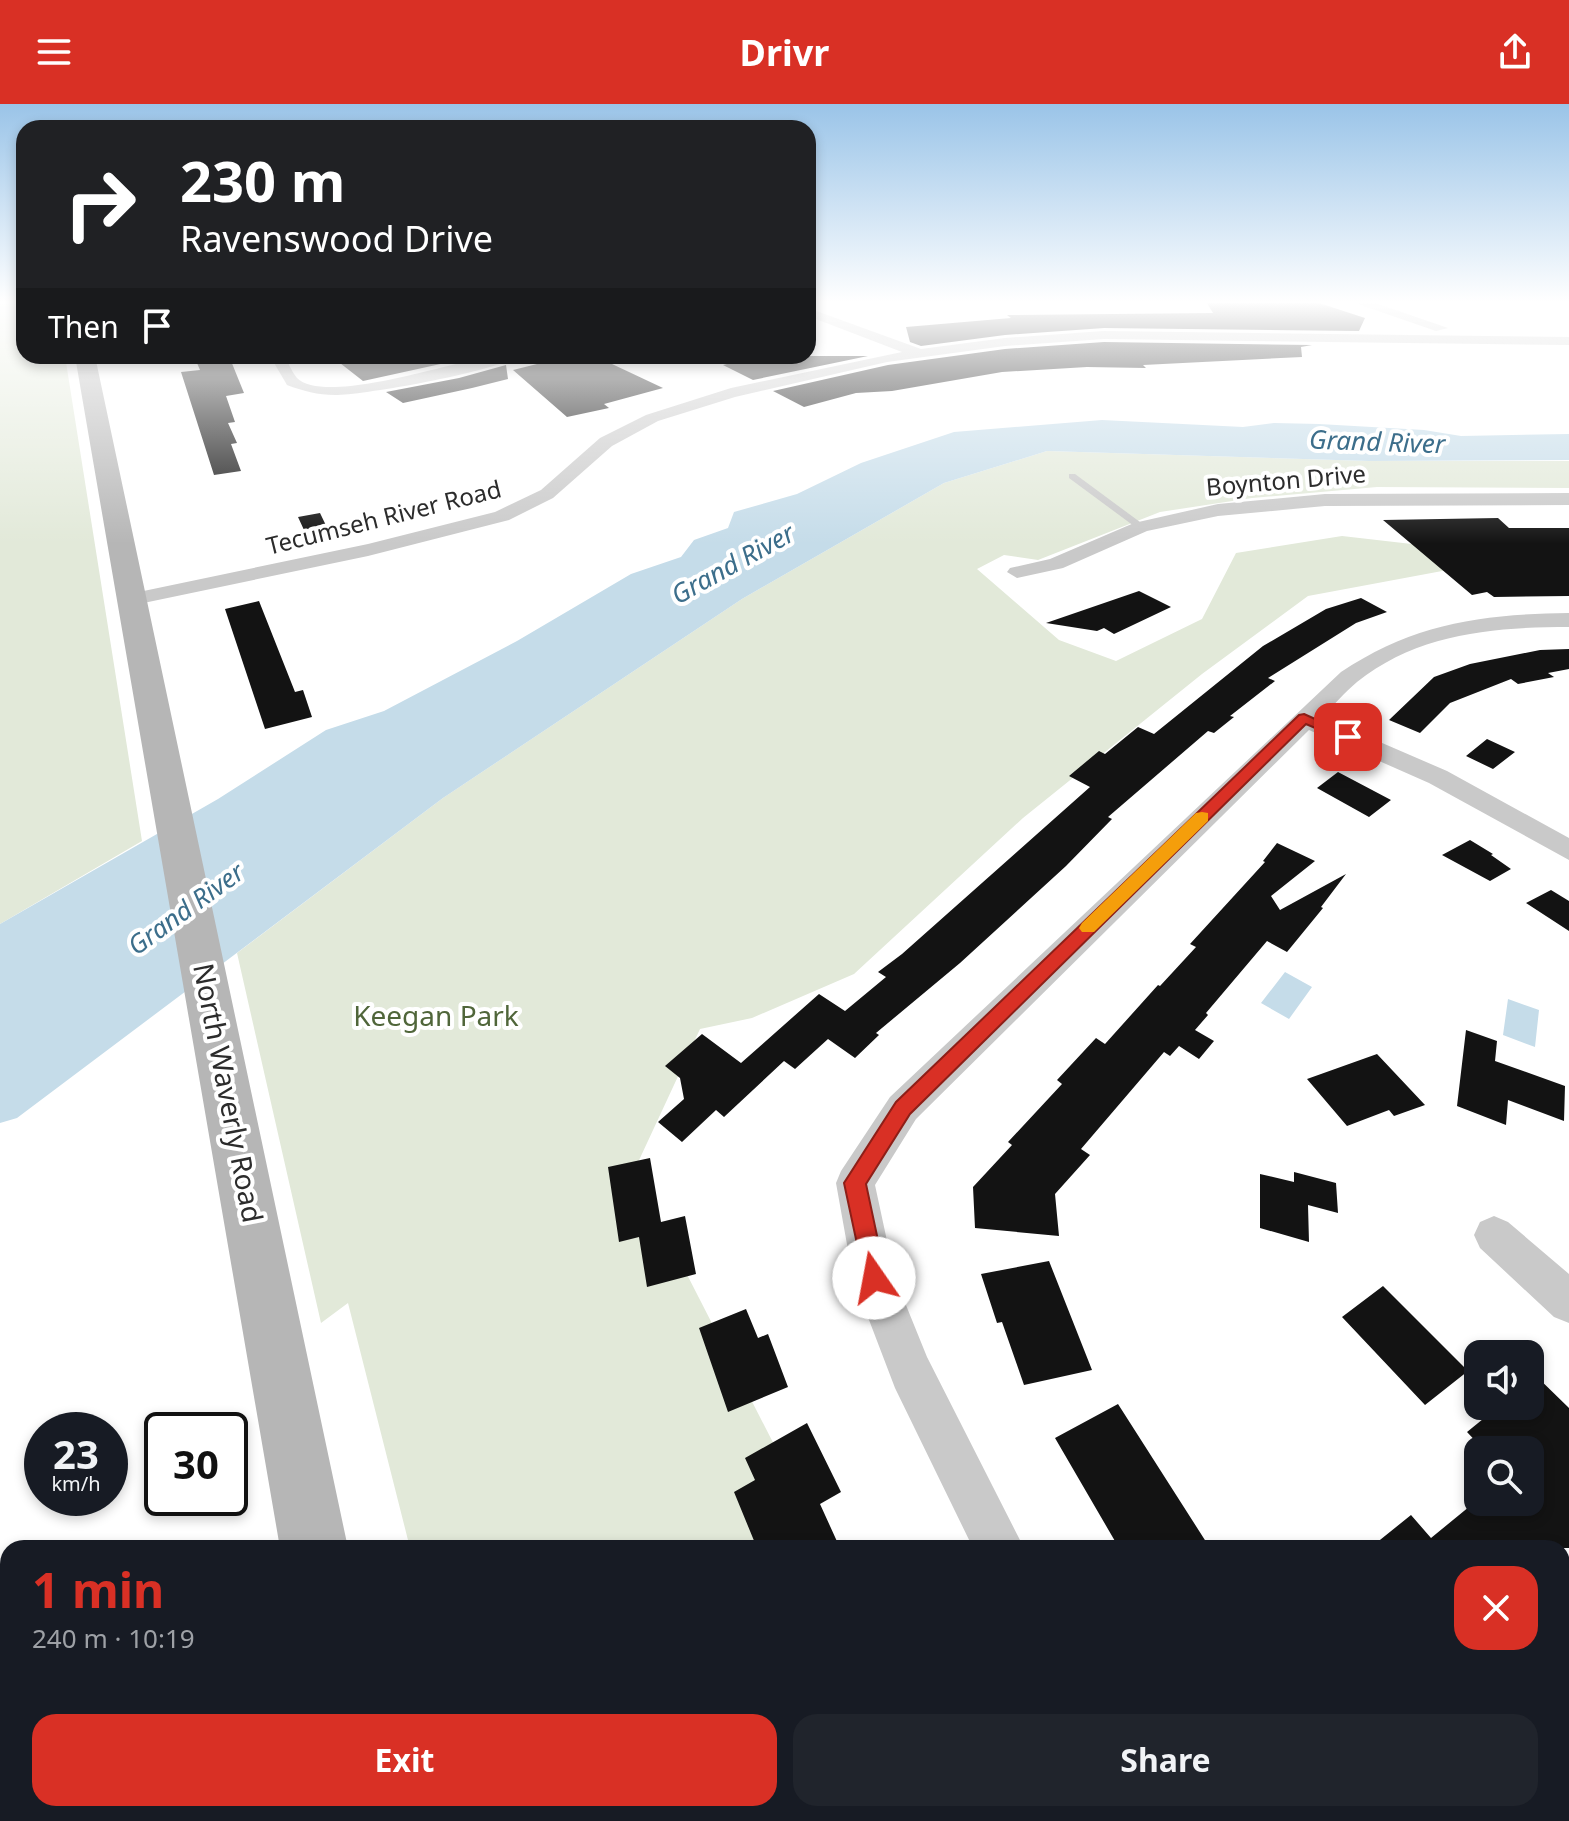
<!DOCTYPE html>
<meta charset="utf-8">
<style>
body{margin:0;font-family:"Noto Sans",sans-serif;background:#20242c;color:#f1f3f6;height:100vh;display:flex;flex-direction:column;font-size:30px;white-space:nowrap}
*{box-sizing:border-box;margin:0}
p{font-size:26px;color:#9ea1a6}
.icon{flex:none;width:44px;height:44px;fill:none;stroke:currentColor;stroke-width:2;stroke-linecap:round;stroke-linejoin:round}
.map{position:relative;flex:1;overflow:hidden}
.side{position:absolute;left:0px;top:1436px;width:1570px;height:282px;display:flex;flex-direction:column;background:#171b24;border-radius:24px 24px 0 0;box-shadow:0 4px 12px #0003}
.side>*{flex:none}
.banner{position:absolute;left:16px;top:16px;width:800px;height:244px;border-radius:24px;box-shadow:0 4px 12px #0003;background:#202124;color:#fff;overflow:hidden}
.tools{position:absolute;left:1464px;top:1236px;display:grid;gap:16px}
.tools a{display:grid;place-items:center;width:80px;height:80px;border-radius:16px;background:#171b24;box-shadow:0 4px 12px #0003;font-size:40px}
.speed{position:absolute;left:24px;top:1308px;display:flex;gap:16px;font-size:40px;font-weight:700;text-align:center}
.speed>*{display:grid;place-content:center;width:104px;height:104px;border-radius:50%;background:#171b24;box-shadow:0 4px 12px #0003;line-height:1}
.speed small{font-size:20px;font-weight:400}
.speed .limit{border:4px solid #111;border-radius:12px;background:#fff;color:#111}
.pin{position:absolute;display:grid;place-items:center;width:68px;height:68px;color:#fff;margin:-34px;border-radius:16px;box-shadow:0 4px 12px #0006}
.me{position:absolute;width:88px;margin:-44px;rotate:348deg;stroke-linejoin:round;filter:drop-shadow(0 0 6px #0008)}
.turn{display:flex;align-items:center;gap:28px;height:168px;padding:0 32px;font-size:36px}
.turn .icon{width:104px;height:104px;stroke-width:2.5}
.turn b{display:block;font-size:56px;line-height:68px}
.then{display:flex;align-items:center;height:76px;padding:0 32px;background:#0003;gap:16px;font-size:30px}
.round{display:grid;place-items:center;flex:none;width:84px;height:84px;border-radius:24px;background:#20242c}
.summary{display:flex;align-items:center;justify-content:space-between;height:136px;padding:0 32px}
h1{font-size:48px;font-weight:700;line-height:60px;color:#d93025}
.action{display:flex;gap:16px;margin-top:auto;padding:16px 32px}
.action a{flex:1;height:92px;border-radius:24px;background:#d93025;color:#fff;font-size:32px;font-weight:700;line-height:92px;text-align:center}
.action a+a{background:#20242c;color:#f1f3f6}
header{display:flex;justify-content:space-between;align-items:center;height:104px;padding:0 32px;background:#d93025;color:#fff;font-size:36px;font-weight:700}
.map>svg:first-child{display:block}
.green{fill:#e2e9d9}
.water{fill:#c5dce9}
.building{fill:#131313}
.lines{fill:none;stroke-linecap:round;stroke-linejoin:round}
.lane{fill:#c9c9c9;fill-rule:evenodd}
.street{fill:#c9c9c9;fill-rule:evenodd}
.secondary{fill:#b6b6b6;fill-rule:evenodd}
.route{fill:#d93025;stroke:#8d1f18;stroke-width:2}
.slow{fill:#f59e0b}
.labels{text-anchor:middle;stroke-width:8;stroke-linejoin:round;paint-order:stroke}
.far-street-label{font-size:24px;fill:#2c2c2c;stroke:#fff}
.far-water-label{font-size:26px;font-style:italic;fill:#3c6e8b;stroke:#fff}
.park-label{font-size:28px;fill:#50663a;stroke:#fff}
.street-label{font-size:28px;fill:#2c2c2c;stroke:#fff}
</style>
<header><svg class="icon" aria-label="menu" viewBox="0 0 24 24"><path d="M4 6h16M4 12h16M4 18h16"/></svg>Drivr<svg class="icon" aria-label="share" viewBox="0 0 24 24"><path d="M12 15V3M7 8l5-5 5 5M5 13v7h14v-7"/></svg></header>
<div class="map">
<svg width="1569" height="1717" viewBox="0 0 1569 1717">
<rect width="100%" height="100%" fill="#fff"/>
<path class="green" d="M0,199H24V252H65L142,737L0,820Z
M1047,347L1369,357H1569V384L1377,383L1252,394L1160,408L1038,456L1004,451L977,465L1059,536L1116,557L1202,515L1236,449L1342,432L1464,446L1469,462L1308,492L1202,570L1023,714L854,870L752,914L700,925L634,1067L827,1444H410L348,1199L321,1219L237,849L443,694L742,495L944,379Z
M478,1710H957L961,1717H479Z"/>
<path class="water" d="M1102,316L1243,323L1274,319L1319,320L1424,326L1461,332L1569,330V356L1369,357L1047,347L944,379L742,495L443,694L17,1014L0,1019V820L218,695L326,626L384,607L517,537L631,470L681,453L694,436L728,424L734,408L797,390L861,359L954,328Z
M1285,868L1312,883L1289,915L1261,899Z
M1508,895L1539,906L1535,943L1503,931Z"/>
<path class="building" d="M1207,199H1319L1365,214L1359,227L1104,224L1005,231L921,242L910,238L906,223L1011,214L1007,211L1213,209Z
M1104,238L1312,241L1301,243L1302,253L1143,261L1146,264L1087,263L1002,268L892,287L856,289L804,303L773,287L888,261L1005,245Z
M194,252H229L244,289L226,292L235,318L228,319L237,339L231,340L241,367L214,371L181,268L200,266Z
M331,252H477L363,277Z
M569,252H595L663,284L604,300L609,304L567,313L513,266Z
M759,252H868L753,276L723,261Z
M506,261L508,275L472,284L403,299L386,288L459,274Z
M320,409L332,434L310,439L298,413Z
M1498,414L1509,424H1569V492L1494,493L1487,488L1472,491L1383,416Z
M1139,487L1171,503L1114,530L1104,524L1097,527L1046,519Z
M1361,494L1387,508L1356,519L1268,574L1275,577L1230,612L1234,613L1214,629L1208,627L1108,713L1112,715L1066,762L960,859L876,929L879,931L855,954L828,935L795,965L784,957L724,1013L716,1006L682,1038L658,1018L684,995L680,974L665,962L702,930L741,959L819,890L845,907L886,873L878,868L902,850L1090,683L1069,672L1099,647L1105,650L1138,623L1154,630L1263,542L1326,505Z
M259,497L295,588L303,586L312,613L265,625L225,505Z
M1569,545V565L1548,569L1554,573L1518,580L1511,575L1450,599L1420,629L1389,616L1434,573L1470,560L1540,546Z
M1487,635L1515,648L1493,665L1466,652Z
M1338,668L1391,696L1369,713L1317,684Z
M1470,736L1493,750L1491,751L1511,765L1490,777L1442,751Z
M1277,739L1315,757L1271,792L1280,806L1346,770L1321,803L1323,804L1287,848L1267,837L1206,909L1208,911L1195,926L1214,937L1199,955L1179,942L1170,952L1164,948L1081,1045L1090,1051L1055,1090L1059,1132L975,1124L973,1083L1012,1041L1008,1038L1062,980L1057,976L1096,934L1105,940L1158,881L1160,882L1196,843L1190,840L1265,758L1263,757Z
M1551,786L1569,797V827L1526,799Z
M1466,926L1497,937L1495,957L1565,982L1564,1017L1508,996L1506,1021L1457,1002Z
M1377,950L1425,1001L1394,1012L1389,1006L1347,1022L1307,975Z
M650,1054L661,1118L685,1112L696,1170L647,1183L639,1133L619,1138L608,1063Z
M1294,1068L1336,1079L1338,1109L1308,1101L1309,1138L1260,1124V1070L1294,1078Z
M1049,1157L1092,1266L1024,1281L1002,1218L997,1219L981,1170Z
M1383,1182L1468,1267L1425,1301L1342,1213Z
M746,1205L758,1234L768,1230L788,1283L728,1308L699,1224Z
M1530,1266L1569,1304V1444H1370L1411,1411L1431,1434L1475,1398H1530V1346H1484L1467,1328L1499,1302H1530Z
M1118,1300L1210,1444H1119L1055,1334Z
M807,1319L841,1388L820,1400L840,1444H757L734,1388L755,1376L745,1354Z"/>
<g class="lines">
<path class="lane" d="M1069,370H1075L1144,421V425H1138L1069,374Z"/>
<path class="street" d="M1355,199H1375L1448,224L1436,227Z
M808,204L921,245L1005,234L1104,227L1569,233V241L1104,235L1005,242L887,258L735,293L658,317L612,342L553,394L509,416L368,452L134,501L123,495L134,489L368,440L495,408L541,386L600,334L646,311L731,284L902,248L808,212Z
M270,252H284C288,258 292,268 297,274C325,302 455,257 492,252C500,251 509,252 517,252C498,267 364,291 335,291C318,291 303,287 287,281Z
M1569,389V401L1325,402L1218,412L1147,427L1063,464L1017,474L1007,468L1010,464L1050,455L1134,419L1218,400L1325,390Z
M1569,509V523C1495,523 1418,529 1357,578C1345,588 1334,601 1322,613L1447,667L1569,734V756L1429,679L1309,626L916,1015L875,1081L895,1174L927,1253L1024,1444H973L895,1284L853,1174L836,1079L841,1067L890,993L1341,568C1414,519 1483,510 1569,509Z
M1494,1112L1508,1118L1569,1170V1219L1554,1213L1480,1144L1474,1131L1480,1118Z
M1104,1710H1163L1166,1717H1106Z"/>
<path class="secondary" d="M75,252H95L348,1444H280Z
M324,1710H402L403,1717H325Z"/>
</g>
<linearGradient id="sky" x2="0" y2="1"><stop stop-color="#9ac4e8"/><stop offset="0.45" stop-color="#fff"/><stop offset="1" stop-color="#fff" stop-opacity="0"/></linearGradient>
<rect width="1569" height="440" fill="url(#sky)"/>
<path class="route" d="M1304,610L1355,633L1353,636H1343L1306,620L910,1010L866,1080L886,1174L883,1182L874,1186L866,1182L844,1079L896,998L1299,611Z"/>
<path class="slow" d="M1202,708L1208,709V717L1094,828H1082L1079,824L1082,819L1196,709Z"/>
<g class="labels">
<g class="far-street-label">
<text transform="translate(1286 377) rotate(-5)" y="8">Boynton Drive</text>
<text transform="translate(384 414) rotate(-14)" y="8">Tecumseh River Road</text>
</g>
<g class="far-water-label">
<text transform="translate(1377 338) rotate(2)" y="9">Grand River</text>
<text transform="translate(733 460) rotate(-29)" y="9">Grand River</text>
<text transform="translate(186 805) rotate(-36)" y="9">Grand River</text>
</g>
<g class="park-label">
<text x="436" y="922">Keegan Park</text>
</g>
<g class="street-label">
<text transform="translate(228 989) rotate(79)" y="10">North Waverly Road</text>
</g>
</g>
</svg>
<div class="tools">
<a><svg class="icon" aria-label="sound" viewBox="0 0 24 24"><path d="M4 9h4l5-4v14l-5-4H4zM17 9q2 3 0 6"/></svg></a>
<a><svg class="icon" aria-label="search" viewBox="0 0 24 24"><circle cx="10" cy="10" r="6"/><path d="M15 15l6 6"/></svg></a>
</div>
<div class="speed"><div>23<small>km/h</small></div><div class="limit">30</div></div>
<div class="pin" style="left:1348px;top:633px;background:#d93025"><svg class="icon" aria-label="arrive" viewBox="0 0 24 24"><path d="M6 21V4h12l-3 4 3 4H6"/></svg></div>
<svg class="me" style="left:874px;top:1174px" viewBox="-20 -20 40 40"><circle r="19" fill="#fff"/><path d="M0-13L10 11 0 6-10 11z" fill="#d93025"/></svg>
<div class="banner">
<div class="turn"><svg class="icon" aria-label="right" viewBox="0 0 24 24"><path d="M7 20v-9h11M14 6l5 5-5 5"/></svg><div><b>230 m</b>Ravenswood Drive</div></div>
<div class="then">Then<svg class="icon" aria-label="arrive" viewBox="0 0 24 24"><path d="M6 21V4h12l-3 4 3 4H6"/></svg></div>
</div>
<section class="side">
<div class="summary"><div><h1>1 min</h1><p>240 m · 10:19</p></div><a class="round" style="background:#d93025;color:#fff"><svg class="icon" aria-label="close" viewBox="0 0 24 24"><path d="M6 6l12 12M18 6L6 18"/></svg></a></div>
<div class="action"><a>Exit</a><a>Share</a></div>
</section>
</div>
